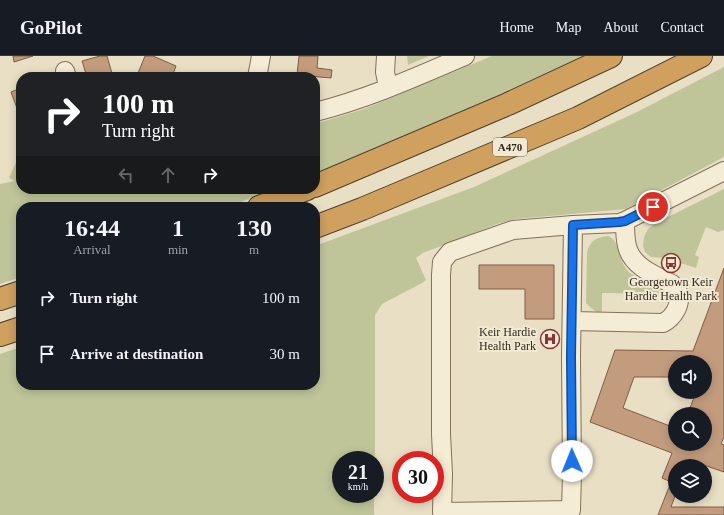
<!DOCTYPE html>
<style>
body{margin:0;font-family:Georgia,serif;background:#242831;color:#f1f3f6;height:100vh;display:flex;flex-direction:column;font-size:15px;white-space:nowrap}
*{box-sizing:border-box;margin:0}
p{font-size:13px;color:#9ea1a6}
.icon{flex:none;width:22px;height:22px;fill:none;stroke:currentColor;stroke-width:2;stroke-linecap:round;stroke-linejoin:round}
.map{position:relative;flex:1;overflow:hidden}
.sheet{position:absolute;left:16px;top:146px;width:304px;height:188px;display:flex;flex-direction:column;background:#171b24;border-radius:16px;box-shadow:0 2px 10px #0003}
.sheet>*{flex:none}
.hud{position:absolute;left:16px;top:16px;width:304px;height:122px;border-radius:16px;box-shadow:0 2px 10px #0003;background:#202124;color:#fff;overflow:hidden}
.fabs{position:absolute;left:668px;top:299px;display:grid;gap:8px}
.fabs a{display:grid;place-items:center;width:44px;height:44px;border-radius:50%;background:#171b24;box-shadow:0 2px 10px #0003;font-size:20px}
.speed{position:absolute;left:332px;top:395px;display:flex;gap:8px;font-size:20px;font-weight:700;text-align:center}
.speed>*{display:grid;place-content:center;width:52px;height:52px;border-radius:50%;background:#171b24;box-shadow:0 2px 10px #0003;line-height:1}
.speed small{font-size:10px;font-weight:400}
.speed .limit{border:6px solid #d22;background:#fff;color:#111}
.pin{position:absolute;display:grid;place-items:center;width:34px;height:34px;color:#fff;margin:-17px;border:2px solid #fff;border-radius:50%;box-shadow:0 1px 4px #0007}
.me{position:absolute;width:44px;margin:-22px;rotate:359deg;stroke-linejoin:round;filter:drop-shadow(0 0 3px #0008)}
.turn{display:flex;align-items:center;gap:14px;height:84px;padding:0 20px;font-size:18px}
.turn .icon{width:52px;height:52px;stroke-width:2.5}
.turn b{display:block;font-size:28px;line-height:34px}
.lanes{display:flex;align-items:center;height:38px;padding:0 20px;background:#0003;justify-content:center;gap:20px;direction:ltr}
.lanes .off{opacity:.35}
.eta{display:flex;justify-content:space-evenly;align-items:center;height:68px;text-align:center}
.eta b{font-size:24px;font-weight:800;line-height:28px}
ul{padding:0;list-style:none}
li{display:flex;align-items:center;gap:12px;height:56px;padding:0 20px}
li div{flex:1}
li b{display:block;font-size:15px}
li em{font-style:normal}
header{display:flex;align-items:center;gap:24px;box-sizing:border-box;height:56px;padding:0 20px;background:#171b24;border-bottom:1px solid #363941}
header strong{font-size:19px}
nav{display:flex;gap:22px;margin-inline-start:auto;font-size:14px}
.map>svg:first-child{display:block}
.green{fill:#bfc599}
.building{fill:#c39c7e;stroke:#7e5d45;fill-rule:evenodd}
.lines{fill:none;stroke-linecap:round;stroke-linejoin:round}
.minor-casing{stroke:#81715d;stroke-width:20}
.highway-casing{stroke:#504030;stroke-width:24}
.minor{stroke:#f5ecd6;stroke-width:18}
.highway{stroke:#cfa05e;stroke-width:22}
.route-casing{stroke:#114b97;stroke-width:10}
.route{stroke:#1a73e8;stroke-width:7}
.labels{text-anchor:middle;stroke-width:4;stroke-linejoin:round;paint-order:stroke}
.shield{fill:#f1e9d3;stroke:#6c6355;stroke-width:1}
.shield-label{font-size:11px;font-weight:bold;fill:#33291f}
.poi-label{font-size:12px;fill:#33291f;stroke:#f1e9d3}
</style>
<header>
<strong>GoPilot</strong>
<nav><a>Home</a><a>Map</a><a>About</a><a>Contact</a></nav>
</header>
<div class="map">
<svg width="724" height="459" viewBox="0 0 724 459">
<rect width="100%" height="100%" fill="#e9dfc4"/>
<path class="green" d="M407,0H429L408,9Z
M492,0H596L315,119V68L364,53Z
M724,11V101L626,153L516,163L497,168L423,197L416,202L426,224L422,227L382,248L375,259V404H341V438H374V458L375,459H0V298L21,291V329H315V190L474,131L635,57Z
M21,95V133H278L226,151H21V221L0,228V128L15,125L9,122Z
M724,133V174L718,176L706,171L695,199L699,201L696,212L665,202L651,201L645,196L643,190L644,181L648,173L656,167Z
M608,180C619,184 618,198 623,207C624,211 628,215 630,217C640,226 663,227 669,238L602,237V258C595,256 591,252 586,247L587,197C590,184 596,182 608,180Z"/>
<path class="building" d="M13,0H33L14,6Z
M100,0H107L113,21H87L82,5Z
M145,0H153L176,10L172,21H148L138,17Z
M299,0H318L317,12L332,14L331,22L297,19Z
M224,17V21H192V18Z
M297,19L315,20V24V21H297Z
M21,32V63L11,36Z
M479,209H554V263H525V233H479Z
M724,212V381L721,388L724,389V416L689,404L686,410H675V440L671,451H724V459H658L671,426L662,422L672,397L590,366L615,294L693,295ZM675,306H705V336H696L690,352L698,355L696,358H705V388H675V372L623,352L634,321H675Z"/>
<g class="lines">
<defs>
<path id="minor" d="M386,0L385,16L388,31
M65,15L67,21
M257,21L259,11L261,0
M315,56C367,43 416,21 465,0
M573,169L571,301L572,418L571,454L442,456L443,418L441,378V219L442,206L450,196L513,174L573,169L619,167L625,165L724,115
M572,265L663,267C673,262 682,249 678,236C677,233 675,231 672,228C655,219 632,211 627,190C625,182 625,173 625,165"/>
<path id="highway" d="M315,130L508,48L611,0
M259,151L307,133
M315,171L362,153L578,62L701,0
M0,243L21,236
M0,279L21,272"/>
</defs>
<use href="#minor" class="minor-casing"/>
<use href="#highway" class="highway-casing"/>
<use href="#minor" class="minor"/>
<use href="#highway" class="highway"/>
</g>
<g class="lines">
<defs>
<path id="route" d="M572,405L571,301L573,169L619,166L625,165L653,151"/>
</defs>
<use href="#route" class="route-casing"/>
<use href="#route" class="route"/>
</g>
<defs>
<symbol id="bus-ring" viewBox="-11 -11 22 22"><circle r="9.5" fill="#f1e9d3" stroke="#8a3533" stroke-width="1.5"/><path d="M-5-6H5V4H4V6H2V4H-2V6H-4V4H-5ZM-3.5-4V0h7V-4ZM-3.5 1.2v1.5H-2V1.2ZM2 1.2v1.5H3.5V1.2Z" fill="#8a3533"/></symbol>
<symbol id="hospital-ring" viewBox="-11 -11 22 22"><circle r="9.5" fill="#f1e9d3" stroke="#8a3533" stroke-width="1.5"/><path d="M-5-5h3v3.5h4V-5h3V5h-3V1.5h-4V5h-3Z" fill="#8a3533"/></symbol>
</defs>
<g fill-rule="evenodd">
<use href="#bus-ring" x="660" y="196" width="22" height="22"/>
<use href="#hospital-ring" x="539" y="272" width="22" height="22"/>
</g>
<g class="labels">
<rect class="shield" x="493" y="82" width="34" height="18" rx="3"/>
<g class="shield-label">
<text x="510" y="95">A470</text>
</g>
<g class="poi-label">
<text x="671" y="230">Georgetown Keir<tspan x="671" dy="14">Hardie Health Park</tspan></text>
<text x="536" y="280" text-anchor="end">Keir Hardie<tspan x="536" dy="14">Health Park</tspan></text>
</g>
</g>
</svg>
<div class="fabs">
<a><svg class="icon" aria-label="sound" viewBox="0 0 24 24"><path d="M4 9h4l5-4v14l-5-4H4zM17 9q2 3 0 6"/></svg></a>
<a><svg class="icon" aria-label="search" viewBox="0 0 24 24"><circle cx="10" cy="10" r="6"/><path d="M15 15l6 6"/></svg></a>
<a><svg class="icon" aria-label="layers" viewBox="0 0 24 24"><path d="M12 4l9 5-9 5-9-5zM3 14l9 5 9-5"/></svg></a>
</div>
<div class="speed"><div>21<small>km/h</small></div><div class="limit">30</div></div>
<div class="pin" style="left:653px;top:151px;background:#d93025"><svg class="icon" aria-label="arrive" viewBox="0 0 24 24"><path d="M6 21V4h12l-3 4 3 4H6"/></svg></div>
<svg class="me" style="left:572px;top:405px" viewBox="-20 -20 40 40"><circle r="19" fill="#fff"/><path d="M0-13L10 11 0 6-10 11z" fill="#1a73e8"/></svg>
<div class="hud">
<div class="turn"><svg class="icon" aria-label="right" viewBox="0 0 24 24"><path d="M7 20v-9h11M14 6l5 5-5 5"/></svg><div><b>100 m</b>Turn right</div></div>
<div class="lanes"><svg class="icon off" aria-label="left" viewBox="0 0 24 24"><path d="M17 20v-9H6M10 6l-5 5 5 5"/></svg><svg class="icon off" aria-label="ahead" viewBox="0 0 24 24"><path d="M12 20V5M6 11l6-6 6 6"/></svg><svg class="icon" aria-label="right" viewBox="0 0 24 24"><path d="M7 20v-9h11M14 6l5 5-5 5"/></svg></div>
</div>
<section class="sheet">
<div class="eta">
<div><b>16:44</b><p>Arrival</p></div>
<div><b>1</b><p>min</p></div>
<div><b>130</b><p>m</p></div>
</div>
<ul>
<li><svg class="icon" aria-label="right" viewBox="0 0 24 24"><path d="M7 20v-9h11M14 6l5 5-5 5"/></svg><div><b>Turn right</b></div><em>100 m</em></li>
<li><svg class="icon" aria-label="arrive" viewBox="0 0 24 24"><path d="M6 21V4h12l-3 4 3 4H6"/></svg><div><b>Arrive at destination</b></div><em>30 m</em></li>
</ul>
</section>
</div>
